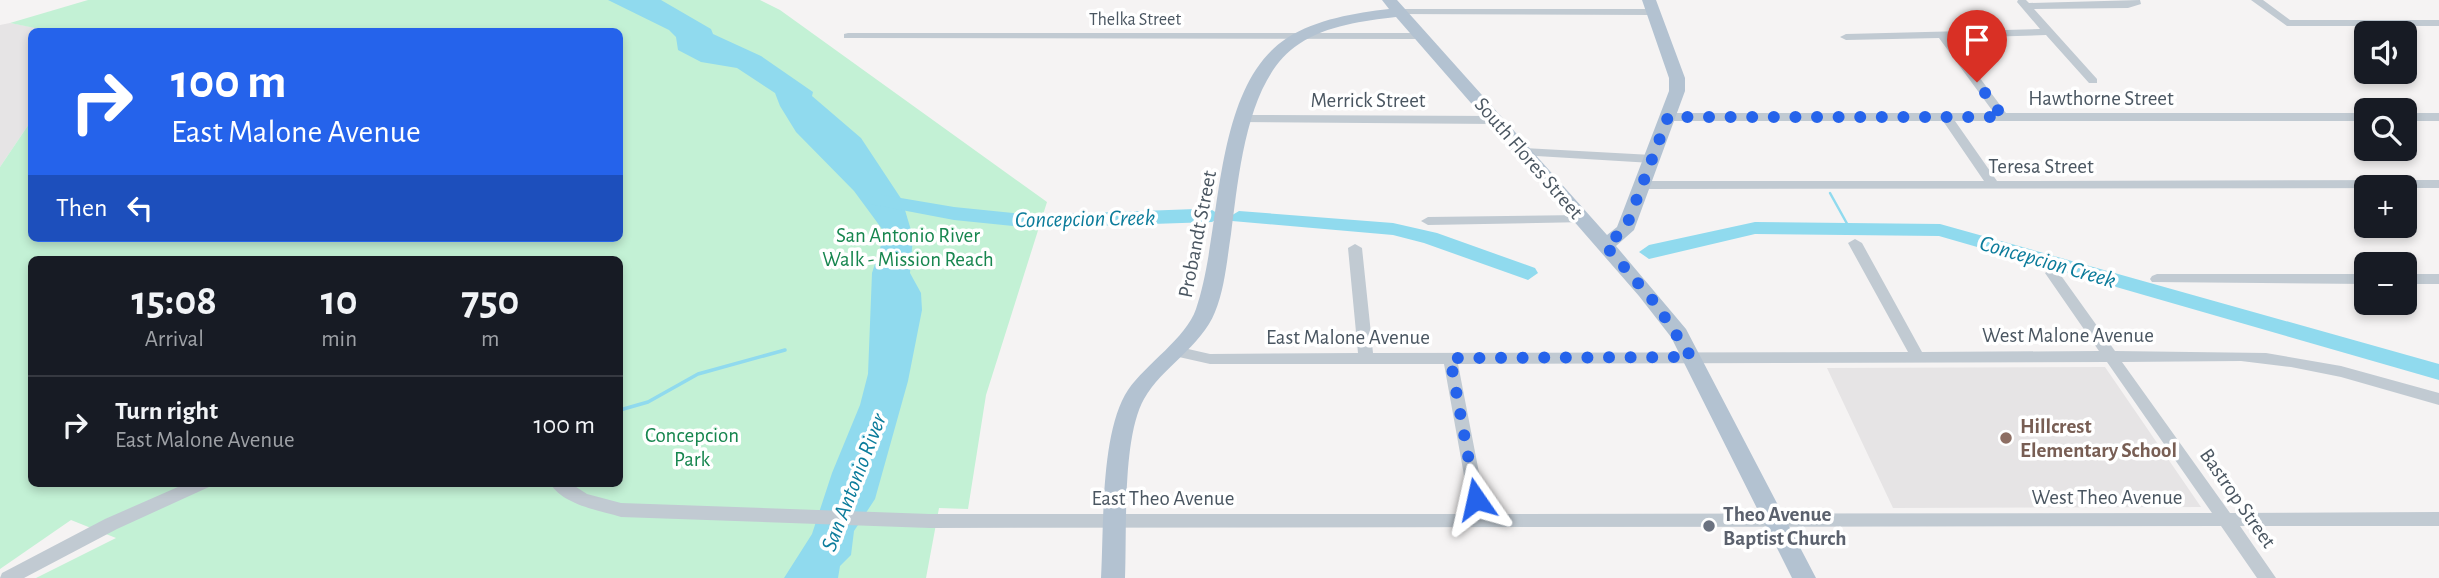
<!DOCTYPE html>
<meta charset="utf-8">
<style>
body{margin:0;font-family:"Alegreya Sans",sans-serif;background:#20242c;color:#f1f3f6;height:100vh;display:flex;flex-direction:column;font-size:26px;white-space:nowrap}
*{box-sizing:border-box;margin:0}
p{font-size:23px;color:#9ea1a6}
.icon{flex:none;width:38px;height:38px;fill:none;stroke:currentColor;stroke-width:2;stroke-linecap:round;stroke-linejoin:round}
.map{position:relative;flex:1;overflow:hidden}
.side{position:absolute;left:28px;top:256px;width:595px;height:231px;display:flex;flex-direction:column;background:#171b24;border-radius:10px;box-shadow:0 4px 10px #0003}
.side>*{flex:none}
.guide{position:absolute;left:28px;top:28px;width:595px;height:214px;border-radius:10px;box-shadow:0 4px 10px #0003;background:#2563eb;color:#fff;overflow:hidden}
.tools{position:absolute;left:2354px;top:21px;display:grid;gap:14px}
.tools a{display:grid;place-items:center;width:63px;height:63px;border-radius:10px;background:#171b24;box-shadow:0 4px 10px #0003;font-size:35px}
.pin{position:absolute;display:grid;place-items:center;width:60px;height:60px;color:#fff;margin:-72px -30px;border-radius:50% 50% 50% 0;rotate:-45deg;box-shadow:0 0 7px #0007}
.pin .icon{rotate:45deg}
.me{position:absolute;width:77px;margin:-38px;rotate:349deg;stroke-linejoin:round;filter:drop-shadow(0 0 5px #0008)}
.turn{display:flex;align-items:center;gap:24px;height:147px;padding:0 28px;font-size:32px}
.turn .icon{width:91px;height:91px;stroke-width:2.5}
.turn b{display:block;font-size:49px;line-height:60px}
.then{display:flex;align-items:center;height:66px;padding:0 28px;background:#0003;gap:14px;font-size:26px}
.eta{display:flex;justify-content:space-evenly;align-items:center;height:119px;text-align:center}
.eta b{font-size:42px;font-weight:700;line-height:49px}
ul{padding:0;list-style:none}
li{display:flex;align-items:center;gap:21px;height:98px;padding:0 28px;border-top:2px solid #363941}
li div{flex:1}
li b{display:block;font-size:26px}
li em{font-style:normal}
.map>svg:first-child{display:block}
.education{fill:#e6e4e5}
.green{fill:#c3f1d5;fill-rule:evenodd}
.water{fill:#90daee}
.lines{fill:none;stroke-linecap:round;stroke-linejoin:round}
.stream-far1{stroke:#90daee;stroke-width:2.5}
.stream{stroke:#90daee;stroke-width:3.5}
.river{fill:#90daee;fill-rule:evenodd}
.minor{fill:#c1cad2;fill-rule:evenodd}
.major{fill:#b3c2d1;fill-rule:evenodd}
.route{stroke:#2563eb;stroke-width:12;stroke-dasharray:0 21.6}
.education-dot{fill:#8d6e63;stroke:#fff;stroke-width:2.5}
.worship-dot{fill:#6b7280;stroke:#fff;stroke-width:2.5}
.labels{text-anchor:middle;stroke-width:7;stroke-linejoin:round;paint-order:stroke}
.far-street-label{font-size:18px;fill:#4a5661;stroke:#fff}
.street-label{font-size:21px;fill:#4a5661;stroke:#fff}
.park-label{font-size:21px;fill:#17864f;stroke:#fff}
.education-label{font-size:21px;font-weight:bold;fill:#785e54;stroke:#fff;text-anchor:start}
.worship-label{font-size:21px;font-weight:bold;fill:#5b616d;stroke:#fff;text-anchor:start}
.water-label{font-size:23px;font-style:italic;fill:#0c7c9b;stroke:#fff}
</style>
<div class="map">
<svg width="2439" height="578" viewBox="0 0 2439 578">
<rect width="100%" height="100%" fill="#f5f3f3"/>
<path class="education" d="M10,23L55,31L32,32L31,121L0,167V25Z
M2105,367L2201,507L1893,508L1827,368Z"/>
<path class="green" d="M88,0H760L780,10L1047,202L986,395L968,509L939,508L926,578H36L116,538L71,520L0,569V167L31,121L32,238H620V32H55L10,23ZM32,259H620V483H32Z"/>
<path class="water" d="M608,0H661L711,29L713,34L761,56L813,92L812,96L861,138L902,200L913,237L910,273L921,293L922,310L908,381L875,499L854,531L851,555L840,566L838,578H784L812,534L832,473L860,405L868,374L872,273L885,233L854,191L796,132L780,106L775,93L737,68L701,62L678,50L676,37L669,30Z"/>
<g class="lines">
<path class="stream-far1" d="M1830,193L1850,229"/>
<path class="stream" d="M620,410L648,402L698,374L785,350"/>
<path class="river" d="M877,194L954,207L1032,215L1196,209L1212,210L1222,216L1212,222L1032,228L954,220L870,204L867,200Z
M1239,211L1393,223L1437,233L1535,268L1538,273L1528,280L1424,243L1393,235L1232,221L1229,217Z
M1755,222L1940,224L2439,364V380L1939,236L1755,234L1649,259L1639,252L1649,245Z"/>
<path class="minor" d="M2018,0H2026L2029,3L2140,0L2141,4L2128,8L2034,9L2097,79V83H2089L2046,35L1950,38L2006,113H2366V121H1955L1997,181L2439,180V188L1643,189L1637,185L1643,181H1984L1943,121H1668L1662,117L1668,113H1994L1939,38L1846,40L1840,37L1846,34L2040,29L2017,2Z
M2251,0H2263L2290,20H2439V26H2287Z
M1399,9H1653L1658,12L1653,15L1395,14V10Z
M848,33H1422L1428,36L1422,39L844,38V34Z
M2404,113H2439V121H2404Z
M1242,115L1495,116L1501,120L1495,124L1238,122L1236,119L1238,116Z
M1523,148L1652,155L1658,159L1652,163L1519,155L1517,152L1519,149Z
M1582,215L1587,216L1589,219L1587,222L1428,225L1421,221L1428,217Z
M1855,239L1862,243L1922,352L2099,351L2045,273L2052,268L2057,270L2115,351L2266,353L2341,366L2439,393V405L2341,377L2291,367L2241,361L2122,362L2230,513L2439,512V526H2240L2276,578H2257L2221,526L930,528L621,517C598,510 563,505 550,483H570L587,494L621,503L930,514H1471L1444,364H1210L1170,355L1168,351L1170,347L1175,346L1210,354L1358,353L1348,248L1355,244L1362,248L1373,353L1908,352L1848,243ZM2107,362L2212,513L1487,514L1458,364Z
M2157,274H2366V284L2152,282L2150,279L2152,276Z
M2404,274H2439V284H2404Z
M187,483H211L209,487L117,529L24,578H0L2,573L105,519Z"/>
<path class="major" d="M1382,0H1397L1607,235L1617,227L1669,91V78L1642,0H1656L1685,78V91L1634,230L1616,246L1686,329L1816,578H1792L1671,337L1639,296L1396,17C1363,21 1328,25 1299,44C1246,78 1239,176 1231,234C1227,259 1225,288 1215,312C1201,347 1162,367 1144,399C1122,438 1127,531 1125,578H1101C1104,528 1100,432 1128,390C1146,364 1186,338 1196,309C1223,231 1211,88 1287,38C1317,19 1355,13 1389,9Z"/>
</g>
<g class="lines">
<path class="route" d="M1476,499L1450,358L1691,357L1656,304L1605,245L1625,230L1668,117H2003L1977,82"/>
</g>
<circle class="education-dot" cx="2006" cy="438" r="7"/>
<circle class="worship-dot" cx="1709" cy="526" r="7"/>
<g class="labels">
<g class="far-street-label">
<text x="1135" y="25">Thelka Street</text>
</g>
<g class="street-label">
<text x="2101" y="105">Hawthorne Street</text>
<text x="1368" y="107">Merrick Street</text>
<text transform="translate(1529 158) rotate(49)" y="7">South Flores Street</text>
<text x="2041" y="173">Teresa Street</text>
<text transform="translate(1197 234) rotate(-79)" y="7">Probandt Street</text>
<text x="2068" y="342">West Malone Avenue</text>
<text x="1348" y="344">East Malone Avenue</text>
<text x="2107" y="504">West Theo Avenue</text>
<text x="1163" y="505">East Theo Avenue</text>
<text transform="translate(2238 498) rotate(55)" y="7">Bastrop Street</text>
</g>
<g class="park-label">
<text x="908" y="242">San Antonio River<tspan x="908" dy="24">Walk - Mission Reach</tspan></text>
<text x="692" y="442">Concepcion<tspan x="692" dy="24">Park</tspan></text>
</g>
<g class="education-label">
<text x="2020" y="433">Hillcrest<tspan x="2020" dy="24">Elementary School</tspan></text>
</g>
<g class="worship-label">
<text x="1723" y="521">Theo Avenue<tspan x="1723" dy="24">Baptist Church</tspan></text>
</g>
<g class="water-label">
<text transform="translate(1085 218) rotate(-1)" y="8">Concepcion Creek</text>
<text transform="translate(2048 261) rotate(16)" y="8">Concepcion Creek</text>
<text transform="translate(853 482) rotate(-69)" y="8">San Antonio River</text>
</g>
</g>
</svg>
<div class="tools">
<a><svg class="icon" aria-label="sound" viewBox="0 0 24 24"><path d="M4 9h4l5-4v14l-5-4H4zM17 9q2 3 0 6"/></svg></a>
<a><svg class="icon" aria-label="search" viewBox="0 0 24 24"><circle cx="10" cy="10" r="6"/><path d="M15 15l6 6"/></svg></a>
<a>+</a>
<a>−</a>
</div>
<div class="pin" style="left:1977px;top:82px;background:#d93025"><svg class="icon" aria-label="arrive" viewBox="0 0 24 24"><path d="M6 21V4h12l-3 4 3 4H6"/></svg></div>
<svg class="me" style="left:1476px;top:499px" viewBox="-20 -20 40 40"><path d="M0-17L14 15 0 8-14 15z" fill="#2563eb" stroke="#fff" stroke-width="4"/></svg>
<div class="guide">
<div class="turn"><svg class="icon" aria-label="right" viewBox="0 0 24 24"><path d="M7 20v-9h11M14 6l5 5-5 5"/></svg><div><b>100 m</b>East Malone Avenue</div></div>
<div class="then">Then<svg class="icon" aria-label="left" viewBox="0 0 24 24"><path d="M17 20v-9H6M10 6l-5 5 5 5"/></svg></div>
</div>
<section class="side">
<div class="eta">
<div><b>15:08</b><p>Arrival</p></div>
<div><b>10</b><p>min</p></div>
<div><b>750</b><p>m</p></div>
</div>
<ul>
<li><svg class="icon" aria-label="right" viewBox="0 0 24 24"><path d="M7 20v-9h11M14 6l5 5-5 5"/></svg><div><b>Turn right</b><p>East Malone Avenue</p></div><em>100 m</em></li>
</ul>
</section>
</div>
